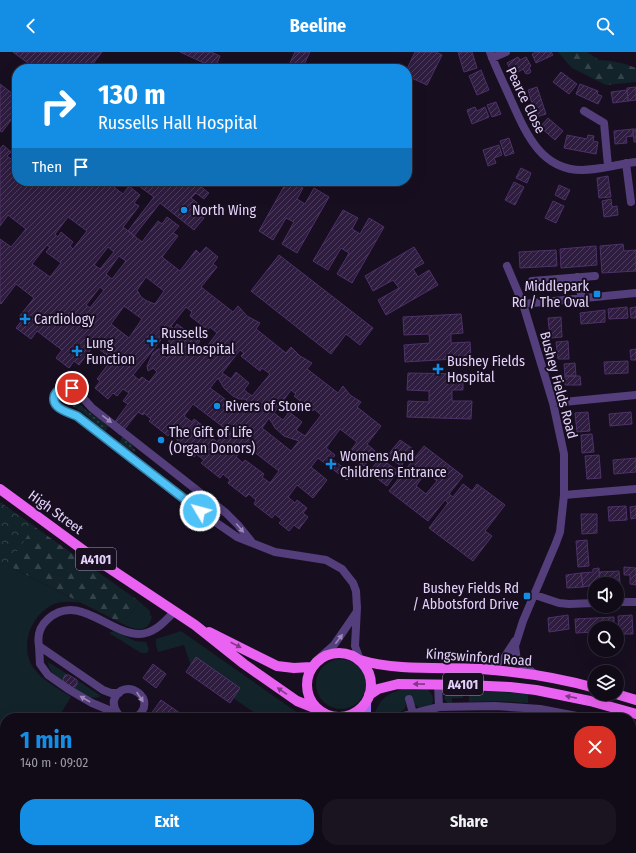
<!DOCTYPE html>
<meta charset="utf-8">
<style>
body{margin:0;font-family:"Fira Sans Condensed",sans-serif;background:#1a1421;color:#f1f3f6;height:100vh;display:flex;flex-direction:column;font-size:15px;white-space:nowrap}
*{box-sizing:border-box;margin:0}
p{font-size:13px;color:#9c9ba2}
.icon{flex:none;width:22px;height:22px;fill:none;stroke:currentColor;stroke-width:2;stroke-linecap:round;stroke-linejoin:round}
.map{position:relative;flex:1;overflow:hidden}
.sheet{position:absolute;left:0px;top:661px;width:636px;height:140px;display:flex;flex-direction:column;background:#110b18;border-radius:16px 16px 0 0;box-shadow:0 4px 16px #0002,0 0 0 1px #302b37}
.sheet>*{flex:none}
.hud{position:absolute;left:12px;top:12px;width:400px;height:122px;border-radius:16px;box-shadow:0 4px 16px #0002,0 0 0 1px #302b37;background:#148de5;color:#fff;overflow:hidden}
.controls{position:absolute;left:588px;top:525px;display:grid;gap:8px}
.controls a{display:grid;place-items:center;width:36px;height:36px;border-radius:50%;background:#110b18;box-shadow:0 4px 16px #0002,0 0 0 1px #302b37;font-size:20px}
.pin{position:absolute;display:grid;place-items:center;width:34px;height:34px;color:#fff;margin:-17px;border:2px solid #fff;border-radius:50%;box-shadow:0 1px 4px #0007}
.me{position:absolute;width:44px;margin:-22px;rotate:307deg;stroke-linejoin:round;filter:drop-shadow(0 0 3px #0008)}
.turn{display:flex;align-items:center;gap:14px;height:84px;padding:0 20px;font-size:18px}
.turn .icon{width:52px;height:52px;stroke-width:2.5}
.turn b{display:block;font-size:28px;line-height:34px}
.then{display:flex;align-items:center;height:38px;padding:0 20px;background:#0003;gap:8px;font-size:15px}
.round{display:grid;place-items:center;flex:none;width:42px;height:42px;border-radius:16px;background:#1a1421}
.headline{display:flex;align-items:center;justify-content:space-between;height:68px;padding:0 20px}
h1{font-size:24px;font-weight:700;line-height:30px;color:#148de5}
.primary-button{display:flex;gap:8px;margin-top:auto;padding:8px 20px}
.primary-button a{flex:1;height:46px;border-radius:16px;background:#148de5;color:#fff;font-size:16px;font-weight:700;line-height:46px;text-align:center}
.primary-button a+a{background:#1a1421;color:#f1f3f6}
header{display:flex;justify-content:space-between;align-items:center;height:52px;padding:0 20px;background:#148de5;color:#fff;font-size:18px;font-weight:700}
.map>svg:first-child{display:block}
.grass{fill:#122329}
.forest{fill:url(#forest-firs)}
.park{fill:url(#park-crowns)}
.garden{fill:url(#garden-dots)}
.building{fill:url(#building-hatch);stroke:#4e3169;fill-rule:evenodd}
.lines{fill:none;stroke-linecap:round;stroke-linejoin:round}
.street{stroke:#543e7b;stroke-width:8}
.secondary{stroke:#9e71f3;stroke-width:8}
.primary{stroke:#ea62f1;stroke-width:10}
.oneway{fill:#9c88bb}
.oneway2{fill:#803888}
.route-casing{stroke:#337fa1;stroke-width:10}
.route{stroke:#4fc3f7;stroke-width:7}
.poi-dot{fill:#148de5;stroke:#170f20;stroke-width:1.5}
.labels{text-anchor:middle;stroke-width:4;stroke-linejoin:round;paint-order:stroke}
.shield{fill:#170f20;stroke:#a698b9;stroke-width:1}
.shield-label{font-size:13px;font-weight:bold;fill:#e4d2fb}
.street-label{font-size:14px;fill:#e4d2fb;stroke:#170f20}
.poi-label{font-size:14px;fill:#e4d2fb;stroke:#170f20;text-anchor:start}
</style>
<header><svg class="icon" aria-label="back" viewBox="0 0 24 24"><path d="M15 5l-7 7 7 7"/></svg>Beeline<svg class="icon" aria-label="search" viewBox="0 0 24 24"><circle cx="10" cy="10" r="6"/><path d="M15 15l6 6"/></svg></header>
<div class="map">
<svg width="636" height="801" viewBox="0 0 636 801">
<defs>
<pattern id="forest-firs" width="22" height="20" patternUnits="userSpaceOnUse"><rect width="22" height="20" fill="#122329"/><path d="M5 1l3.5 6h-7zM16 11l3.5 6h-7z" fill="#344249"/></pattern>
<pattern id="park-crowns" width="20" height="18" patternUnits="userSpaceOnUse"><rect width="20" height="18" fill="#122329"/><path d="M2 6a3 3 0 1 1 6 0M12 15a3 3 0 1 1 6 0" fill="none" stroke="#344249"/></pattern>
<pattern id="garden-dots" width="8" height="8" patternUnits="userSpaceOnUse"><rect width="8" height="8" fill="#122329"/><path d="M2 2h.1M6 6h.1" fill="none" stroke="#344249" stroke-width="1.8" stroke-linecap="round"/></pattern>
<pattern id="building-hatch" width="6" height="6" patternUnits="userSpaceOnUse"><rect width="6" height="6" fill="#2f1d3f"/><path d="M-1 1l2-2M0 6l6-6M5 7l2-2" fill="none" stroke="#4d3d5c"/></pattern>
</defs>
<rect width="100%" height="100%" fill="#170f20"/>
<path class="grass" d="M0,474L23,489L7,513L81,551C73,550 65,549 57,551C33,559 20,590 31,612C39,627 58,636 71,645L58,666H5V733L4,741H5V796H16L13,801H0Z
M140,550L150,559V563L152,564C148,586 129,575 117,569L128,565Z
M114,579L135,589L146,590L149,597L147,601H141L109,581Z
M181,579L305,666H262L233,646L240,636L197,606L191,614L184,593L158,600L156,593V587Z
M316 632a25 25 0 1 1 50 0a25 25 0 1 1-50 0Z
M48,610L69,623H65L63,627L64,630C57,625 48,619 48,610Z
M77,628L101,644C91,650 80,640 72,635H75L77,632Z
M404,637H427C433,642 435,647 431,654L419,656L414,652L412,645L405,646L406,654C401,665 385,666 374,666C377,649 387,640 404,637Z
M463,638V646H452V652L448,651L444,647L445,642L450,639Z
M469,639H492L528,642V651L499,649L469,650Z"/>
<path class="forest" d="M558,0H587L599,8L611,9L625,12L636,16V30L606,33L572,16Z
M0,450L140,550L128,565L117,569L7,513L23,489Z
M245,796H261L264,799L262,801H244Z"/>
<path class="park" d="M0,450L34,474L0,525Z"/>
<path class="garden" d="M67,344H70L87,359L109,373L104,380L83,360L67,351L65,349Z
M123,385L131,392L136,400L118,392Z"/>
<path class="building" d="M13,0H102L89,17H36Z
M180,0H211L220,4L215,16Z
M295,0H310L302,17H299L289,13Z
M415,0H436L442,3L427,33L407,24V17Z
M458,0H472L477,16L464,20Z
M536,0H551L553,3L536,11L532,2Z
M518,5L520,8L526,5L531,14L529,16L531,19L530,21L526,22L523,17L513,23L507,11Z
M380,13L388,17H378Z
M481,18L489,38L477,43L469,24Z
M561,20L577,32L569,42L553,30Z
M0,32L17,45V48L14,53L17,55V60L2,80L0,79Z
M580,32L598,39L597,42L602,44L598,52L576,42Z
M537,35L546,62L533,66L530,56L533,55L528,38Z
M636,35V48L628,49L627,36Z
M627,38L628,49L613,51L611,40Z
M496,50L501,62L492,65L487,53Z
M475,55L477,59L485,55L489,65L472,72L467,58Z
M548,66L563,79L555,88L540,75Z
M633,77H636V90H634Z
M633,77V84L626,85L627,91L615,92L614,79Z
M567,83L587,87L588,83L594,84L593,89L598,90L596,102L564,96Z
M509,86L514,101L505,104L500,89Z
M3,93L11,100L7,104L15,110L17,108V129H106L123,142L129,134L140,143L134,151L139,154L123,175L142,190L158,169L162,172L167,165L179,174L173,181L178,184L162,205L180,219L196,198L200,202L206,195L218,205L213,212L217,215L201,235L233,260L238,254L247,264L260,271L256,277L286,301L291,295L300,304L312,311L307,317L338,341L343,334L350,343L361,350L357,355L381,374L367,392L375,399L364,414L348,402L357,390L340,377L326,396L335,403L332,407L352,422L347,428L318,406L311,415L327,428L313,446L297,433L288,445L295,451L297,448L307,456L303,461L308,465L299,477L294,473L289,479L279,471L282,468L275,462L272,466L254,452L256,448L249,442L246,445L228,431L230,428L223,422L220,426L201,411L204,408L196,402L194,405L176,391L178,388L170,382L168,384L149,369L151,367L144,361L143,363L138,360L120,383L111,375L128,352L123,349L129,341L123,337L117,344L113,341L108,347L95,336L100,329L97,327L112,307L94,293L79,313L74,309L69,316L56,306L62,298L37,279L31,287L16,276L22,268L19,265L34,246L16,232L1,252L0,251V187L11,195L26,177L8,163L0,174V97ZM68,165L87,179L73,197L70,194L73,190L61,180L58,185L55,182ZM47,193L50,195L46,200L61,211L50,225L32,212ZM108,195L114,200L100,217L94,213ZM119,204L126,209L112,227L106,222ZM146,225L164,239L155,252L147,249L141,245L137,238ZM100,235L104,238L90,256L86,253ZM124,254L142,267L129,286L111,272ZM186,255L192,260L190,264L208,278L210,275L217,281L200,304L197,302L201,297L196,294L200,289L177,272L174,277L171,274ZM164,284L169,288V292L173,297L167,306L164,304V300L162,297H158L153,301L147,314L148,319L153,316L157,320L149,330L142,325L139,328L133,323ZM240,298L244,301L241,304L260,319L262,316L270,322L252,344L244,338L249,331L236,320L231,327L222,321ZM218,326L224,336L233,344L239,347H245L248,350L241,359L210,336ZM291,338L296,342L294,344L313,359L314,357L321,363L305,384L296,378L302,370L289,360L283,368L274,361ZM193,352L227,378L217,390L210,384L212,381L194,367L192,370L184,364ZM269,366L275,376L284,384L299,389L291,399L262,376ZM245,393L279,419L270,431L262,425L264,422L245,408L243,411L236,405Z
M499,93L502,103L494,106L496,111L488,114L483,98Z
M521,116L531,121L527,131L516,126Z
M608,124L611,145L599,146L597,126Z
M132,129H198L196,131L209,141L204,147L196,141L191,146L200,153L198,156L201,159L199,162L204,166L194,178L160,151L134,184L128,179L154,145Z
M287,129H291L303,136L297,147L305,152L314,136L329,145L297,201L282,192L294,170L286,166L273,188L259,179Z
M514,130L524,135L515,153L505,148Z
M559,133L570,138L565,148L555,143Z
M611,147L612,155L617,154L618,163L604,165L602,149Z
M553,149L564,154L556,171L545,166Z
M343,158L358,166L352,177L360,182L369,166L384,175L352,231L337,222L349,201L341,196L328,218L313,209Z
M623,192L624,199L636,198V219L602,221L600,194Z
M596,194L597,213L561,216L560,197Z
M414,195L424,211L413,217L418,225L429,218L438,233L386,263L378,248L399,236L393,228L373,239L365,224Z
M556,198L557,214L520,216L519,200Z
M279,203L373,276L360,293L346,282L331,302L251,239Z
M627,255L628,266L609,267L608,257Z
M636,255V266H631L630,256Z
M605,258V270L581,272L580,261Z
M461,262L463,281L451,282V291L470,290L471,306L405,310L404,293L430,291L429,282L404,283L403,265Z
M561,265L562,285L550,286L548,266Z
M568,289L569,307H558L556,290Z
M636,297V308H631L630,298Z
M628,309V321L605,322L604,310Z
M575,311L576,324H565L564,312Z
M408,321L463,322V338H452V349H472L471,367L407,365L408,349L429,350V339L407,338Z
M565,324H580L581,333H565Z
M588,360L590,379L577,380L575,361Z
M631,360L632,372L610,374L609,362Z
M592,382L594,400L582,401L581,383Z
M400,388L413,397L401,414L387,404Z
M424,394L463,424L449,442L453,445L463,432L472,439L477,432L505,453L485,479L492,484L473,509L429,476L448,451L445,448L428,469L389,439ZM426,420L437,429L426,442L416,434Z
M599,403L601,426L587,427L585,404Z
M380,406L398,419L387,434L369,420Z
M636,406V420L614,422L613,408Z
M626,454L627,468L609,469L608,455Z
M636,454V466L631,467L630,455Z
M581,462H597V481L582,482Z
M587,488L589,514L578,515L576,489Z
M624,515L636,516V533L630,532V523H624Z
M599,516L600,532L583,535L581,521L593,520V517Z
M619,519L620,531L600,532L599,520Z
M581,521L583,535L567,536L566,523Z
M568,563L569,577L549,580L548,566Z
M632,563L633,582H619L618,564Z
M614,565V576H595V580L576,581L575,567Z
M196,605L240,636L230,651L186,620Z
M153,612L166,622L156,636L143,626Z
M65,623H69L77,628V632L75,635H72L64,630L63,627Z
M161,648L177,659L187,666H148Z
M631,702L636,703V716L631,715Z
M631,752L636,753V769L631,768Z
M631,773H636V788H631Z
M636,792V801H624L623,796H631V793Z
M59,796H228L225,801H56Z
M261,796H270L267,801Z
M413,796H427L429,798L426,801H413L411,798Z
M496,796H510L514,801H500Z"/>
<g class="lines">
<path class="street" d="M490,0C496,16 504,32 511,48C525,79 540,118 582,118C599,118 619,112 636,110
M492,6L506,0
M584,59L604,71L608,114
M626,111L631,150
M507,214L523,252L553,351L564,402V443L560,480L556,491L523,569L515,594L517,609L535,622
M577,225L582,246
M532,229L595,224
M523,252L636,241
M553,351L636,343
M564,443L636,437
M251,489L238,473L226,461L92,356L75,337L67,334L58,338L54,347C57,358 68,360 77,364L188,451L237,485L275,500L326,508L342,517L353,531L356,539L357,556L355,594L360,608
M535,543L559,551L569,552L595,551
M617,550H636
M39,594C37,583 40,574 48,567C78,540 109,582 139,582C154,582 164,570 174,560
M316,609L334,593L356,561
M482,617L497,611L504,606L515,589
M438,632L439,655
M119,641H111L103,638L39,594L40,612L48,623L68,637L92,651L109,658L124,666
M409,647L413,661
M118,662C115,658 113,653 114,648C123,622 162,648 135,666
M396,666L439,655L495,654L540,657L587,666
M631,676L636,678"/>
<path class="secondary" d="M367,649V666
M335,665L336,666
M462,796L466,801"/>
<path class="primary" d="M0,437L94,506L195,573L244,612L297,649L317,657
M209,580L277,614L294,616L311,615
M307 633a32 32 0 1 1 64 0a32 32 0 1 1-64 0Z
M360,608C396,619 443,615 481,617C521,620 557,625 595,636
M616,642L636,648
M369,643L378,637L398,632L467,633L510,635L536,638L590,649L636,662"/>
</g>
<defs><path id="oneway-solid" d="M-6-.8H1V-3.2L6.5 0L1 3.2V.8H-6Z"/></defs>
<g class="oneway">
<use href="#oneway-solid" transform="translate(107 367) rotate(38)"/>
<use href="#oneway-solid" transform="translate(240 476) rotate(50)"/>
<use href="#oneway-solid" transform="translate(339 587) rotate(-53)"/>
<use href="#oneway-solid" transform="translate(140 645) rotate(56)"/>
<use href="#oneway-solid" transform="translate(85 647) rotate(-150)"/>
</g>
<g class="oneway2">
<use href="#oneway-solid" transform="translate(236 593) rotate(27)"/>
<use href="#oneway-solid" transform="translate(419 632) rotate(-179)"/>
<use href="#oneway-solid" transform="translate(282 639) rotate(-146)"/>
<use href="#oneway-solid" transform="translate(571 645) rotate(-169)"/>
</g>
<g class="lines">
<defs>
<path id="route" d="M72,336C61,332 48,344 57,354C62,359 70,361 77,364L200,459"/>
</defs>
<use href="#route" class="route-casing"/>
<use href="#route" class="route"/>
</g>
<g class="poi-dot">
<circle cx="184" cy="158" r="4"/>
<rect x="593" y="238" width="8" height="8" rx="2"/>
<path d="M23 261h4v4h4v4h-4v4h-4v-4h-4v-4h4z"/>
<path d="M150 283h4v4h4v4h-4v4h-4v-4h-4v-4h4z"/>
<path d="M75 293h4v4h4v4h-4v4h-4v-4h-4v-4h4z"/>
<path d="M436 311h4v4h4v4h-4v4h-4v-4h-4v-4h4z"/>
<circle cx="217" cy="354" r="4"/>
<circle cx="161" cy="388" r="4"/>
<path d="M329 406h4v4h4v4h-4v4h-4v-4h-4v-4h4z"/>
<rect x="523" y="540" width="8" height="8" rx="2"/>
</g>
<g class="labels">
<g class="shield">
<rect x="76" y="496" width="40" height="22" rx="3"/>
<rect x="443" y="621" width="40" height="22" rx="3"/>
</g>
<g class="shield-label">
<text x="96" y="512">A4101</text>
<text x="463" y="637">A4101</text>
</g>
<g class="street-label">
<text transform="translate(526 48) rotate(64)" y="5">Pearce Close</text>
<text transform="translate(559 333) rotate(75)" y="5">Bushey Fields Road</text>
<text transform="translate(56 460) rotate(36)" y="5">High Street</text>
<text transform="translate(479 605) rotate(4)" y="5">Kingswinford Road</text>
</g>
<g class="poi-label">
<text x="192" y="163">North Wing</text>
<text x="589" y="239" text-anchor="end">Middlepark<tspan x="589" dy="16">Rd / The Oval</tspan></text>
<text x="34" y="272">Cardiology</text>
<text x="161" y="286">Russells<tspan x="161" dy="16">Hall Hospital</tspan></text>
<text x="86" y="296">Lung<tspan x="86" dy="16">Function</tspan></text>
<text x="447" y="314">Bushey Fields<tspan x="447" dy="16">Hospital</tspan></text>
<text x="225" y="359">Rivers of Stone</text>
<text x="169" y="385">The Gift of Life<tspan x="169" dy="16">(Organ Donors)</tspan></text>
<text x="340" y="409">Womens And<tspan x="340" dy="16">Childrens Entrance</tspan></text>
<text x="519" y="541" text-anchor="end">Bushey Fields Rd<tspan x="519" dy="16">/ Abbotsford Drive</tspan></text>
</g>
</g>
</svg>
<div class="controls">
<a><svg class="icon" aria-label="sound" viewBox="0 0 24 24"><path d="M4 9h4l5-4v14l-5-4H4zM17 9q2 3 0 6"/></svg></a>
<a><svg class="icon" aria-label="search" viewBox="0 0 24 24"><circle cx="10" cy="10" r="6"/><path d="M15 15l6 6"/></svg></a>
<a><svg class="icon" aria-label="layers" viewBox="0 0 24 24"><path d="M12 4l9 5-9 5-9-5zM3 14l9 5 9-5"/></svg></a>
</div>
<div class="pin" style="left:72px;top:336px;background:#d93025"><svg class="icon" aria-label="arrive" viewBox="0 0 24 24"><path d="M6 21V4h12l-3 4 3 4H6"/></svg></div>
<svg class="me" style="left:200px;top:459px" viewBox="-20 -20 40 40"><circle r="17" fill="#4fc3f7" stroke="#fff" stroke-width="3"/><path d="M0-11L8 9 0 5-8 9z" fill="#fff"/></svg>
<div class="hud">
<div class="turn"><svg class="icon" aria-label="right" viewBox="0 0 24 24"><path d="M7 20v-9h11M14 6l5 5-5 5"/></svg><div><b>130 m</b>Russells Hall Hospital</div></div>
<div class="then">Then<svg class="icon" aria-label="arrive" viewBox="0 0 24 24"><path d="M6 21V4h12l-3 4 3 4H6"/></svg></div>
</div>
<section class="sheet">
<div class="headline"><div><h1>1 min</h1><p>140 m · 09:02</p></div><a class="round" style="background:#d93025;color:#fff"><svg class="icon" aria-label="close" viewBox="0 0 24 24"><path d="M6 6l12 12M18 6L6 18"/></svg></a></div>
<div class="primary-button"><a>Exit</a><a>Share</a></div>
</section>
</div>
